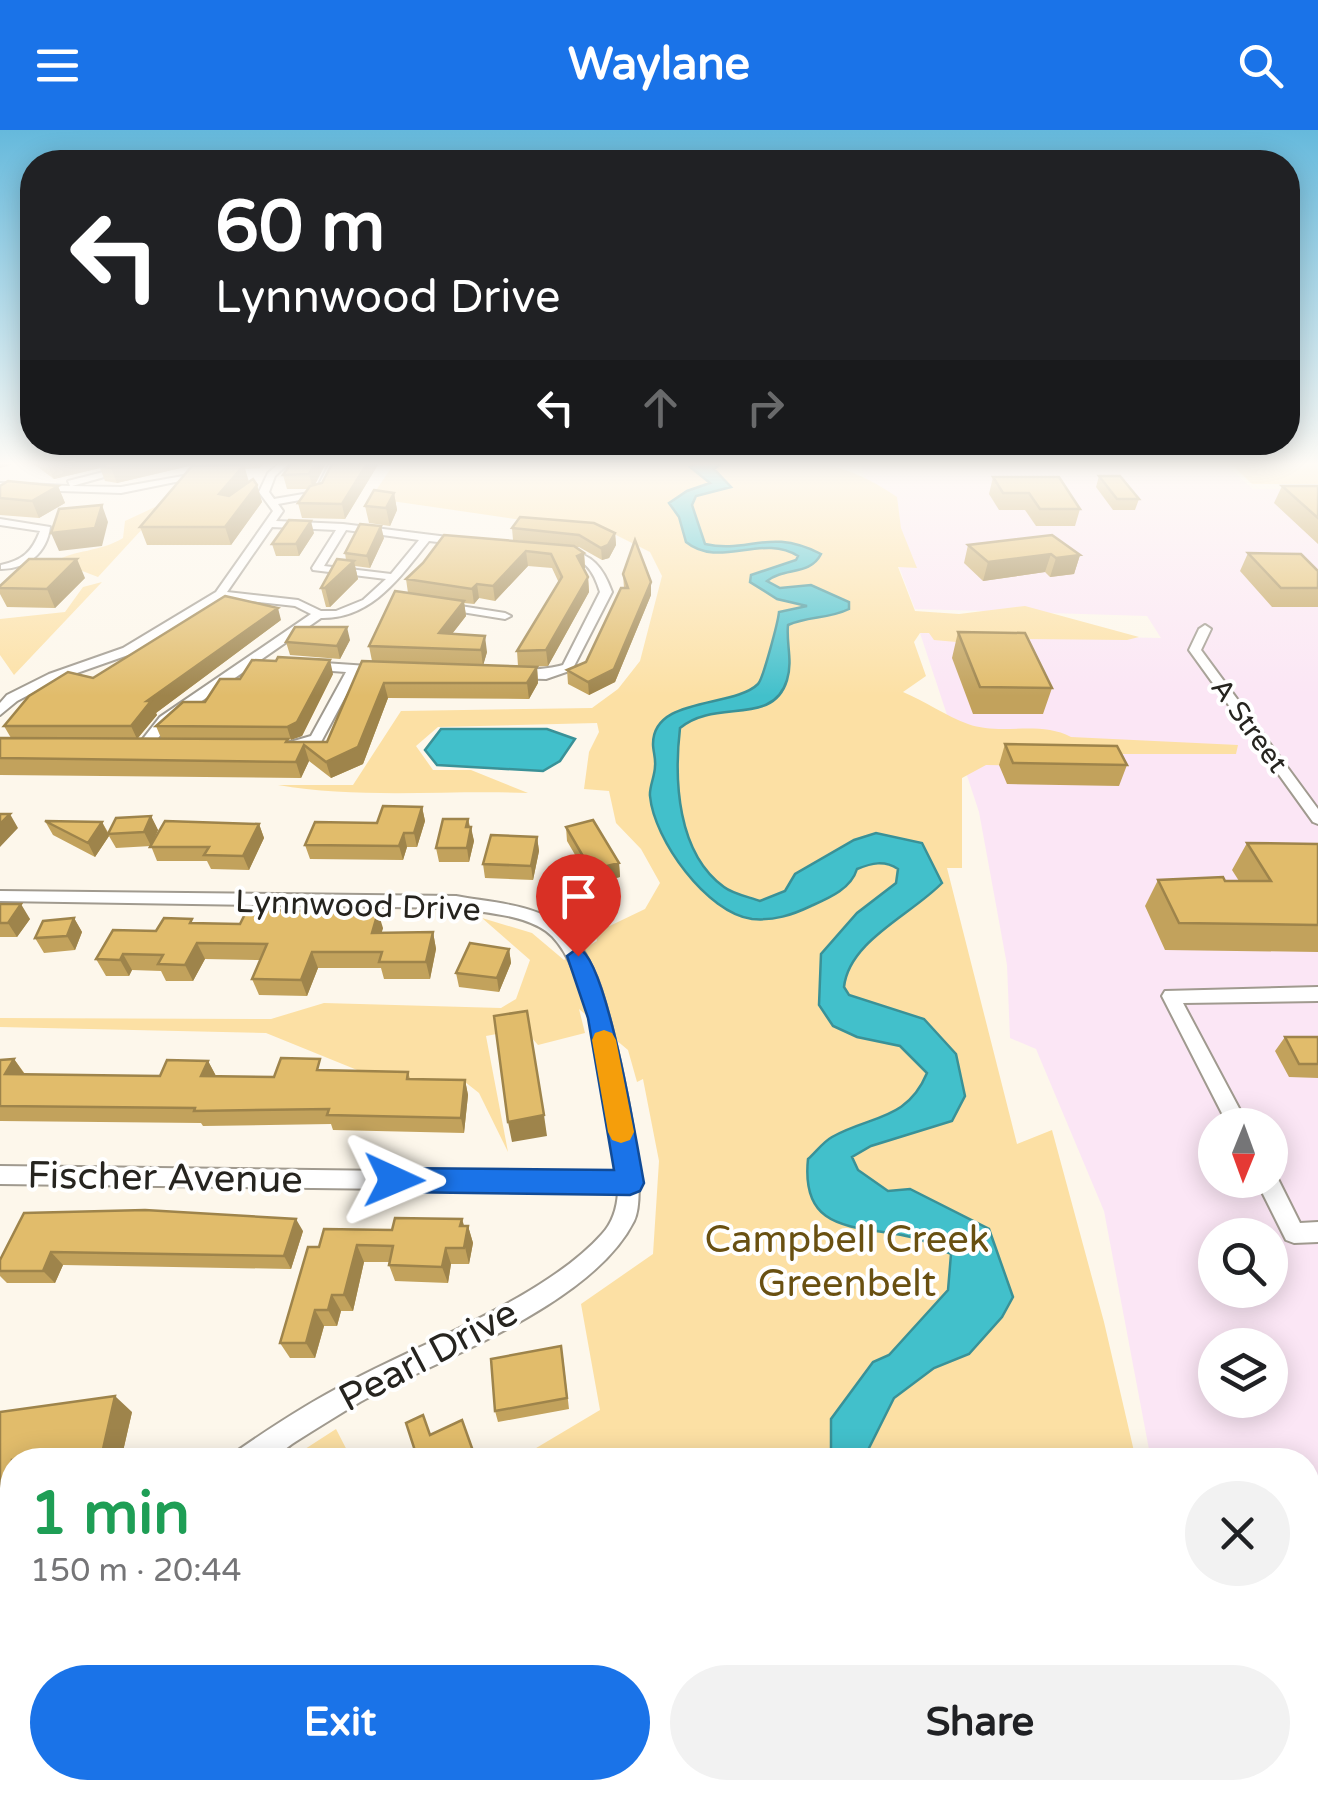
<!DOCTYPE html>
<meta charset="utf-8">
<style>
body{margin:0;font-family:"Varela Round",sans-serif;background:#f2f2f2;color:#202124;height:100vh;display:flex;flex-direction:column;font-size:38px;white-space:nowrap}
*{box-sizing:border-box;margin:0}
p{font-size:32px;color:#757577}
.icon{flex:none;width:55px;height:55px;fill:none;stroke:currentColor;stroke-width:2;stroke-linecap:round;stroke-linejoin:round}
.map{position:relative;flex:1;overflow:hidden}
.sheet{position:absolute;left:0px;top:1318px;width:1320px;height:352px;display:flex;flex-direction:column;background:#fff;border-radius:40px 40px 0 0;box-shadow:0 5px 25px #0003}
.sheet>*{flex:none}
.banner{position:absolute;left:20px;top:20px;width:1280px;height:305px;border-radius:40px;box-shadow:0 5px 25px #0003;background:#202124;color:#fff;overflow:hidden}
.needle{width:65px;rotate:181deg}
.controls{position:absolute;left:1198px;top:978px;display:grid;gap:20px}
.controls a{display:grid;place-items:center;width:90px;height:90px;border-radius:50%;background:#fff;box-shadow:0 5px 25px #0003;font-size:50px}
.pin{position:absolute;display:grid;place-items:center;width:85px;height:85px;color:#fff;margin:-102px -42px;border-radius:50% 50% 50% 0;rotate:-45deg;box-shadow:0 0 10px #0007}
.pin .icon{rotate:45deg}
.me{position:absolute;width:110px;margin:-55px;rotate:91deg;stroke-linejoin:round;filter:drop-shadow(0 0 8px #0008)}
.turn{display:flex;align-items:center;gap:35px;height:210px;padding:0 30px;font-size:45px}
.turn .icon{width:130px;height:130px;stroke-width:2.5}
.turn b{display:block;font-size:70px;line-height:85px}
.lanes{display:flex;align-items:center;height:95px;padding:0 30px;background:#0003;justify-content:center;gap:50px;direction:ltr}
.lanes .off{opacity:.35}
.round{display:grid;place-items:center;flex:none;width:105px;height:105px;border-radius:52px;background:#f2f2f2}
.overview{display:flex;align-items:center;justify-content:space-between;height:170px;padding:0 30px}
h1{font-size:60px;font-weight:700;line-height:75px;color:#1e9e55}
.cta{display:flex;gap:20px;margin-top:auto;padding:20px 30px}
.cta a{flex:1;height:115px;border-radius:60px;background:#1a73e8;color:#fff;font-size:40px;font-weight:700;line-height:115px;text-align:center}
.cta a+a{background:#f2f2f2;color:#202124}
header{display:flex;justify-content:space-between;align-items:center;height:130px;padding:0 30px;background:#1a73e8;color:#fff;font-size:45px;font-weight:700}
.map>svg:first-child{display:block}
.industrial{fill:#fbe6f5;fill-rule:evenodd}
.green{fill:#fce0a4}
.water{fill:#42c0cb;stroke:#3a9197;stroke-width:2.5}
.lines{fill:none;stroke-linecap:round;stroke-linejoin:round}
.street-casing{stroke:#a09a8f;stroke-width:4}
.street{fill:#fff;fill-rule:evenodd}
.wall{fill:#c2a25c;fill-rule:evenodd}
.shaded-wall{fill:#9e844b}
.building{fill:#e1bc6b;stroke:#9e844b;stroke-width:2.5}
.route{fill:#1a73e8;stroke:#114b97;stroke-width:2.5}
.slow{fill:#f59e0b}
.labels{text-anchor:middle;stroke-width:8;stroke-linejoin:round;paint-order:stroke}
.far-street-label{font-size:28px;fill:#26241f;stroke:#fff}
.street-label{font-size:32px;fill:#26241f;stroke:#fff}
.near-street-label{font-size:38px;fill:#26241f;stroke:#fff}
.near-park-label{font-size:38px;fill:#695011;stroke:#fff}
</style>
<header><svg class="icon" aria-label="menu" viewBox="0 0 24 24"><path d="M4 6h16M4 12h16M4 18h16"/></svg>Waylane<svg class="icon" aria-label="search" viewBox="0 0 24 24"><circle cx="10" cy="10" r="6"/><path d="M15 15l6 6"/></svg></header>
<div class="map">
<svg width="1318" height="1669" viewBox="0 0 1318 1669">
<rect width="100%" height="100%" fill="#fdf7eb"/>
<path class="industrial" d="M859,332H1222L1253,359H1318V1669H1184L1181,1658H1308V1330H1151L1104,1081L1036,919L1010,908L1007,835L979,682L920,503L1161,508L1147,486L915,479ZM1215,995H1270V1050H1215ZM1215,1105H1270V1160H1215ZM1215,1215H1270V1270H1215Z"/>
<path class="green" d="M395,332H814C847,338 869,348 897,367L901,398L917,438L898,437L915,481L959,484L1025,476L1139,507L1127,510L1025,509L1001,516L934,510L929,503H920L914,512L926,546L903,562C925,571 946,586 968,594C1001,606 1039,590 1071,607L1238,615L1236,624H1122L1109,637L986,635L962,648V738H947L1017,1014L1052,1000L1104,1192L1136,1330H516L600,1280L581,1174L653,1124L659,1031L643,949L637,952L628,920L579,879L585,903L538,915L524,899L486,906L508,1022L479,963L465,952L413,957L367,944L266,903L0,897V888L271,889L324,873L501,878L516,869L530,830L482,788L532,803L564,830L597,811L595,803L645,779L660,753L641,719L616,693L609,661L584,659L589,622L599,602L597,593L438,597L416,616L433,640H471L528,663C447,660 355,669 278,655H353L401,581L592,578L618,559L640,531L662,446L650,422L612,403L371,368Z
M1229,332H1318V354H1252Z
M168,371L98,447L56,431C74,420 100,422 123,408L125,391Z
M102,452L14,545L0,525V489L65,482L83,457Z
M336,1299L352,1330H288Z
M12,1512V1658H1181L1184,1669H0V1519Z"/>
<path class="water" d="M698,332H724L714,339L731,357L696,366L692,375L705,414C749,424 768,397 821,424C810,446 784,437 767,451L780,458L811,455L849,472V479C829,489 808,486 788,495C786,513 793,531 787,550C773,597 716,568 680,598C674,650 677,723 724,757C733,764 749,767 760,771L785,761L795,744L854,710L876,703L922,713L942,753C911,785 849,811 844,857L849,865L924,889L956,924L965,966L952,991L871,1016L852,1027L858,1040L888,1061L910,1059L989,1099L1013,1167L1002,1187L969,1224L934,1238L894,1268L863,1330H823L831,1322V1289L873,1232L889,1225L948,1160L951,1124C940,1119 927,1111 915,1108C861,1094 800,1107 808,1029C816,1022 823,1012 832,1007C871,985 907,991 927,943L900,916L857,907L833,896L819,875L821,824L857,783L896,753L898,739C884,730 872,733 857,739C851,759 829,768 811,776C792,785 774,791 752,789C707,783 654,710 650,666C649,657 655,646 655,636C656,629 653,621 653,614C653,566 734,578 758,554C763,549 778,492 779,482L807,476L777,469L750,452L751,445L796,430L798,426C763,403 719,439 686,412L679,387L669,373L687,361L710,353L690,337Z
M441,599H547L575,609L560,631L543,641L437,635L425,620Z
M111,1658H197L187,1669H97Z
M751,1658H862L858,1669H751Z"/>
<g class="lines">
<defs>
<path id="street" d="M143,332H158L72,356L121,357L200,343L205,346L121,363L0,359V353L70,356L68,351Z
M281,332H290L275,346L269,362L274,369L315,362L329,335L343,332L336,338L322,366L278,374L283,381L276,391L343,394L464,409L469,412L464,415L429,411C400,447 372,489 321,488L170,593L147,622L142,623L135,619L160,587L311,484L295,476L222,468L131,524L57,550L17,571L0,585V573L7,565L49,544L123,518L216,462L273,381L259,362L268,343ZM272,397L336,400L312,438L313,440L386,449L363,470L336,481H321L298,470L227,462ZM346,400L419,410L391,444L324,436Z
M0,389L50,397C47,423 27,439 1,439V435C23,430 32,422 40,401L0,395Z
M565,419C592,424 603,437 612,462L572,540L546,549L510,548L508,545C520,538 544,541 563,535L600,462C593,439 585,429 561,424L560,422Z
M441,473L505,483L511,486L505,489L437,478L435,476Z
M1205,495L1211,499L1201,520L1318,679V694L1313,692L1189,520L1199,499Z
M309,532L383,537L389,541L383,545L358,543L321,612L285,622L280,621V615L311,606L346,542L305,539L303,536Z
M0,761L456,766C493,773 541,774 570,802C582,815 590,832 597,848C613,889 652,1055 634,1091C592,1175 440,1228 360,1272C338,1285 317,1298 295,1312C287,1317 279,1325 270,1328C260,1333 244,1330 233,1330L237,1321C273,1296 310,1272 349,1252C424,1212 546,1167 602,1104C613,1092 617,1078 618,1062L0,1054V1036L618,1044C613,989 590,832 546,801C521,784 485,783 456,778L0,771Z
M1318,857V871L1183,873L1248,995H1228L1162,866L1165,861Z
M1270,1042L1275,1043L1300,1093L1318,1092V1112L1294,1113L1286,1110L1256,1050H1270Z
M12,1474V1505L0,1510V1479Z"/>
</defs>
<use href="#street" class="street-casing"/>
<use href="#street" class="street"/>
</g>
<path class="wall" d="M31,332H206L117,353L105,351L100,338L54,349Z
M208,332H265L260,338L245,339L248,352L257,355L262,372L231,415H147L140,397L209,336Z
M333,332H387L385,334L379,333L345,389L302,388L298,373L309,359H287L283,345L326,333L314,355L322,353Z
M1099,346L1139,369L1135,380H1113L1096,357Z
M993,347L1080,379L1075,396H1036L1025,380H999L989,364Z
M0,356H58L65,373L39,388L0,385Z
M1282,356H1318V414L1274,373Z
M394,363L397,380L390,396L369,393L365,376Z
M512,398L615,403L616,415L609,428L602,430L579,417H574L584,423L585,438H583L588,447L589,462L548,536L526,537H537L538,553L529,569L388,568L363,634L331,648L309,631L301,648L0,645V608H11L4,596L93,548L281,490L156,583L157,585L138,608H161L156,596L205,572L240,549L333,544L302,606L288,610L289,612H327L372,531L369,516L408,463L406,449L558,415L513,410ZM528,436L552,438L559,453L517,521L518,536L483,535L487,522L452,504L466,486L464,473L474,474L479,468L495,471Z
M314,403L299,426H276L272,414Z
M384,408L370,438L355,436L358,449L330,477H326L321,458L346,430L345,423Z
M968,415L1080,425L1074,444L1050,447L1045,442L983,451L964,433Z
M1248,423L1318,441V477H1272L1240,441Z
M623,444L651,465L615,552L589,565L568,554L567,540L586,532L624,458Z
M85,448L55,478L7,477L0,464V456Z
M958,502L1052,558L1043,584H973L952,528Z
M350,510L340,529L290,525L286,512Z
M1005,614L1127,635L1119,656L1007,654L999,635Z
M422,677L425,691L417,717H407L403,730L310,729L305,715L377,693Z
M151,686L158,700L151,716L259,694L264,708L249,740L211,739L207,731H157L151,716L116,718L109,706L95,727L53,705L45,691L102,692L109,704Z
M468,689L474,711L469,732H439L436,718Z
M566,697L619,733L620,747L592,754L567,711Z
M537,707L539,721L533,750L485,748L483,734Z
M1247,713L1318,714V822L1165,820L1145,776L1158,750L1239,751L1232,740Z
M0,774L30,789L17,807H0Z
M74,788L82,802L75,820L44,823L35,808Z
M194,794L383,798L381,803L433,802L436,819L430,849H384L381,838H318L307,866L259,865L252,849L260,830L205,829L193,851H166L161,841L132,840L129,846H106L96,829L156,801Z
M509,819L511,833L499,862L459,857L456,843Z
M1285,907H1318V948L1289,947L1275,921Z
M14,929L25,944L160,946L208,931L216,946L274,947L325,940L408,942L410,949L465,950L468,965L464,1003L333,1000L331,994L203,996L201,993L0,991V930Z
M24,1083L303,1101L291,1139L63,1135L55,1153H7L0,1146V1130Z
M468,1096L473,1113L469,1134H451L448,1153L395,1151L389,1135V1132H364L353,1181H341L337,1196H324L315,1228H290L280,1213L319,1117L392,1100Z
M563,1227L569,1279L498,1292L495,1281Z
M0,1282H132L121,1330H12V1395L0,1397Z
M1308,1363L1318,1389V1542H1308Z"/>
<path class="shaded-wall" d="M0,332H22L0,338Z
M58,332H126L99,336L100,338L54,349L47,335Z
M138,332H206L117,353L111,338Z
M315,332H331L326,333L313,359L309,344Z
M368,332L379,333L345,389L342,374Z
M244,335L249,352L224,381L219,364Z
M257,355L262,372L231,415L225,397Z
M58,356L65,373L39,388L32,371Z
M394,363L397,380L390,396L386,378Z
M102,375L108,392L102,416L59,421L51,403Z
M311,391L314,403L299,426L296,414Z
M381,396L384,408L370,438L367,426Z
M615,403L616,415L609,428L602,430L601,418Z
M526,421L528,436L495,471L493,456Z
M584,423L585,438L578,441L577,426Z
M1051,424L1045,442L983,451L988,432Z
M1080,425L1074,444L1050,447L1056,428Z
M77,429L85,448L55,478L47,459Z
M354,431L358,449L330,477L325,458Z
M588,447L589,462L548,536L546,520Z
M651,452V465L615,552L589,565L588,552Z
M477,454L479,468L474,474L472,459Z
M464,471L466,486L441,518L439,503Z
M278,478L281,490L156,583L157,585L137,609L131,596L147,571Z
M347,497L350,510L340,529L337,516Z
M485,506L487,522L483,536L481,520Z
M330,530L333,544L302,606L291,610L287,597Z
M537,537L538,553L529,569L527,553Z
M384,553L388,568L363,634L331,648L326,632Z
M304,615L309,631L301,648L296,632Z
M422,677L425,691L417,717L414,703Z
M10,684L18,698L0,717V694Z
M151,686L158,700L151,716L144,702Z
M468,689L470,702L471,697L474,711L469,732L467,718L466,697Z
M102,692L109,706L95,727L88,713Z
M259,694L264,708L249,740L243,726Z
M404,703L407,717L403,730L399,716Z
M537,707L539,721L533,750L531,736Z
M619,733L620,747L592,754L591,740Z
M21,774L30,789L17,807L8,793Z
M378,782L383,798L377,819L372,803Z
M74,788L82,802L75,820L67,806Z
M433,802L436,819L430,849L426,832Z
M197,813L205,829L193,851L185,835Z
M509,819L511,833L499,862L497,848Z
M312,822L318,838L307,866L301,850Z
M123,824L132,840L129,846L120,830Z
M14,929L25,945L5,944Z
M208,931L216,946H201Z
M465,950L468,965L464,1003L461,988Z
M544,985L547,1006L512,1012L508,992Z
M296,1089L303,1101L291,1139L284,1126Z
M462,1089L467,1105L468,1096L473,1113L469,1134L460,1096Z
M357,1115L364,1132L353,1181L344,1165Z
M446,1118L451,1134L448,1153L442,1137Z
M51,1122L63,1135L55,1153L43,1141Z
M332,1165L341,1181L337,1196L328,1180Z
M315,1180L324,1196L315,1228L306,1213Z
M115,1266L132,1282L121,1330H117L103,1319Z
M462,1290L476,1330H455Z"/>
<path class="building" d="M113,332H138L111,338L99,336Z
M292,332H315L309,344L283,345Z
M333,332H368L342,374L298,373L310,356L322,353Z
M244,335L219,364L229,366L253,349L257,355L225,397H140L192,336Z
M1099,346H1120L1139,369H1117Z
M993,347H1059L1080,379H1040L1029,363H1003Z
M8,351L58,356L32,371L0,368V356Z
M1282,356H1318V388Z
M374,360L394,363L386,378L365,376Z
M102,375L95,398L51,403L59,379Z
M520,387L594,393L615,403L608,415L601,418L579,405L512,398Z
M289,390L311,391L296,414H272Z
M360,394L381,396L367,426L345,423Z
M444,405L574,416L584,423L577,426L588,447L546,520L517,521L562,447L551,424L526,421L493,456L477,454L472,459L406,449L423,433Z
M1052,405L1080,425L1056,428L1051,424L988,432L968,415Z
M635,410L651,452L614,539L588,552L567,540L586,532L621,458H628L623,444Z
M1248,423L1301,424L1318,441V458H1281Z
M29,429H77L47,459L0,458V456Z
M337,429L354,431L325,458H321Z
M395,461L464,471L439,503L485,506L481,520L369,516Z
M225,466L278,478L147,571H151L131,596H4L29,566L68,542L93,548Z
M295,497H347L337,516L286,512Z
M958,502L1025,503L1052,558L980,557Z
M278,527L330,530L297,592L287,597L156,596L183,572H205L220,549H240L252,530L276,531Z
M362,531L537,537L527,553H384L358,617L326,632L304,615L296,632L0,628V608L288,609L286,612H327Z
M1005,614L1117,616L1127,635L1013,633Z
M383,676L422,677L414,703H404L399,716L305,715L315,692L377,693Z
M0,684H10L0,694Z
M151,686L144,702L108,704L116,688Z
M443,689H468L466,697H471L467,718H436Z
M593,690L619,733L591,740L566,697Z
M45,691L102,692L88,713Z
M165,691L259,694L243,726L204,725L209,717H150Z
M491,705L537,707L531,736L483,734Z
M1247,713L1318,714V795L1179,793L1158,750L1223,747L1225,751H1271Z
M0,774H21L8,793H0Z
M247,780L378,782L372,803L433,802L426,832H379L382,822H312L301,850L252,849L267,814L197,813L185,835L158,834L163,825L123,824L120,830L96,829L113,800L156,801L164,788L192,789L190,793L240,794Z
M74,788L67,806L35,808L43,791Z
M470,813L509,819L497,848L456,843Z
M527,881L544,985L508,992L494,886Z
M1285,907H1318V934H1299Z
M281,928L320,929L317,940L408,942L407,949L465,950L461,988L327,985L329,979L194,981L195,978L0,976V930L14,929L5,944L160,946L167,930L208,931L201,946L274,947Z
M145,1080L296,1089L284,1126L51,1122L43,1141H0V1130L24,1083Z
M395,1088L462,1089L460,1096H468L464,1118H446L442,1137L389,1135L393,1116L357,1115L344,1165H332L328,1180H315L306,1213H280L308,1117H319L324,1099L392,1100Z
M561,1216L567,1268L495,1281L491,1229Z
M115,1266L103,1319L32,1330H12V1379L0,1381V1282Z
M423,1285L430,1305L462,1290L473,1321L455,1330H418L406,1293Z
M1308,1363L1318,1389V1532H1308Z"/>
<linearGradient id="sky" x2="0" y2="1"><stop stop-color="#65b9dc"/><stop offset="0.59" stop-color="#fefbf6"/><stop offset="1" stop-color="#fefbf6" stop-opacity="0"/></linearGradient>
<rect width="1318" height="566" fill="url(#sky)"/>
<path class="route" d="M578,818C607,827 637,1016 644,1053L640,1061L630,1065L394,1062L384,1059L380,1050L384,1041L394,1038L614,1040L588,888L567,826Z"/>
<path class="slow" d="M604,900L612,903L616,910L634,1002L630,1010L621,1013L612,1010L608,1002L592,910L595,903Z"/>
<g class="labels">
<g class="far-street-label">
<text transform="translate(1250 595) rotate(54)" y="10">A Street</text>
</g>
<g class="street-label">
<text transform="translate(358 775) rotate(2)" y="11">Lynnwood Drive</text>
</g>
<g class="near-street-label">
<text transform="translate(165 1047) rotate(1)" y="13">Fischer Avenue</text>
<text transform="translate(428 1225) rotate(-28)" y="13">Pearl Drive</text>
</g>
<g class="near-park-label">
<text x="847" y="1122">Campbell Creek<tspan x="847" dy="44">Greenbelt</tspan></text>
</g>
</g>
</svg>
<div class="controls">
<a><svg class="needle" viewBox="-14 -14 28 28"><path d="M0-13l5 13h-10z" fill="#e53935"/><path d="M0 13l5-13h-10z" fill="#757577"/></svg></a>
<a><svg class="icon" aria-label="search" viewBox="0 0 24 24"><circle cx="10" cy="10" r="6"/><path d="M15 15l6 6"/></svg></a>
<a><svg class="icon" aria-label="layers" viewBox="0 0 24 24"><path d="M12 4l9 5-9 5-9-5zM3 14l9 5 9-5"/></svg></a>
</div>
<div class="pin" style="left:578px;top:826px;background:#d93025"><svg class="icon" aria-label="arrive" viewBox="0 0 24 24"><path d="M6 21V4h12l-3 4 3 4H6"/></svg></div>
<svg class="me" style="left:394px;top:1050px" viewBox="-20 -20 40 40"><path d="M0-17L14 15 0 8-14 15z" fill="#1a73e8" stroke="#fff" stroke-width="4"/></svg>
<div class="banner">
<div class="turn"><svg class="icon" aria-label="left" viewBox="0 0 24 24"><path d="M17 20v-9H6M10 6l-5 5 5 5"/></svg><div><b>60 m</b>Lynnwood Drive</div></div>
<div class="lanes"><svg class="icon" aria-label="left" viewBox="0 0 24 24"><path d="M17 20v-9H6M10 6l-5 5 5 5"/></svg><svg class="icon off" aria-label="ahead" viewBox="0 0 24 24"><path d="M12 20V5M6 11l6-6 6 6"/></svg><svg class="icon off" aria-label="right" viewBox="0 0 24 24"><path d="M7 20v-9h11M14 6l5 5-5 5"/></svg></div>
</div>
<section class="sheet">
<div class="overview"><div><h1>1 min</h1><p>150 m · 20:44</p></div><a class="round"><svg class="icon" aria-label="close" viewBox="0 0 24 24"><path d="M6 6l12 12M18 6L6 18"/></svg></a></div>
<div class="cta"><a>Exit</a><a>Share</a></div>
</section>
</div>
